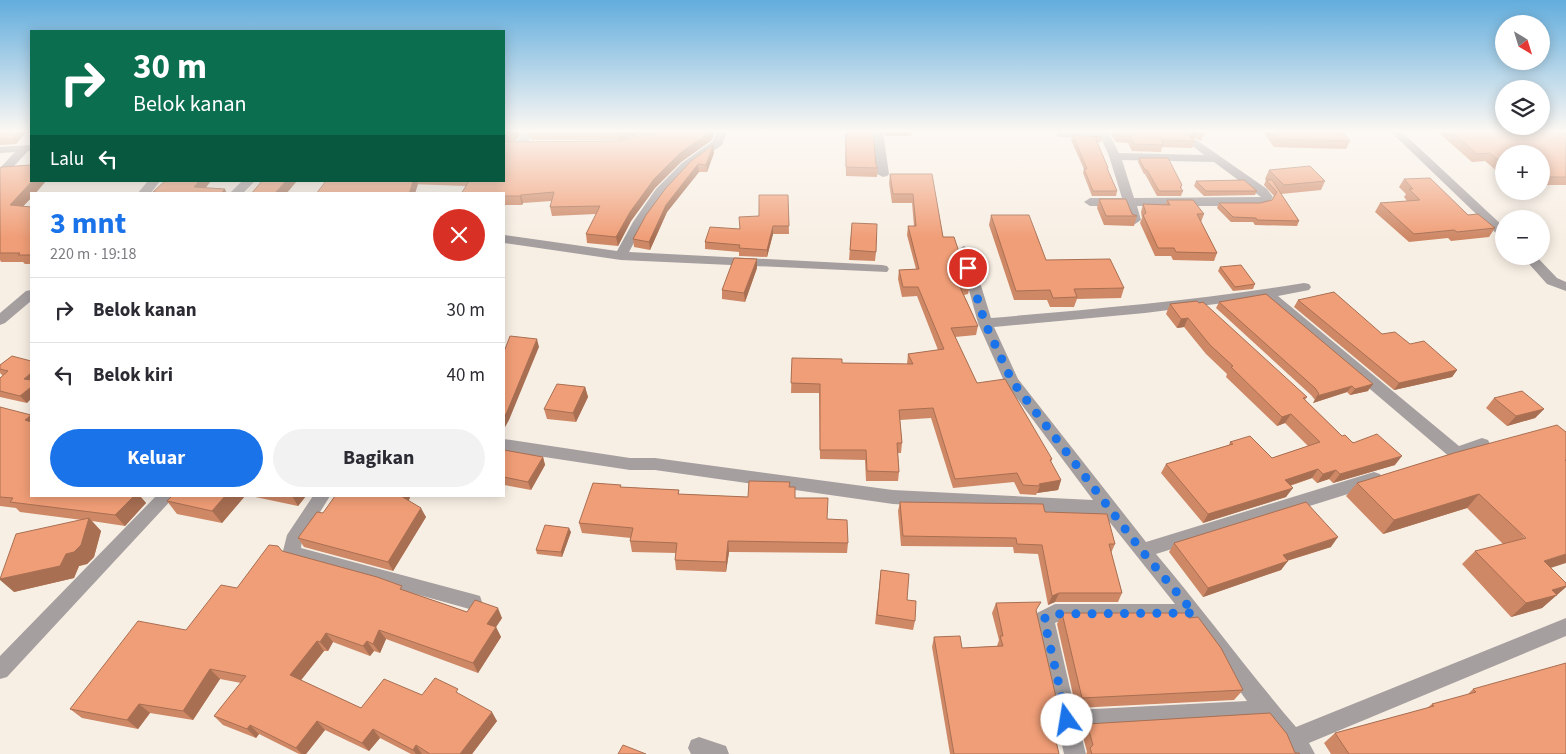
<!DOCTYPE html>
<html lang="id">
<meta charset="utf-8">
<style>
body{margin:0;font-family:"Source Sans 3",sans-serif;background:#f2f2f3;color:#2b2b33;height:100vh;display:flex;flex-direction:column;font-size:19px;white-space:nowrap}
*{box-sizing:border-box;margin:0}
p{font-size:16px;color:#7c7c81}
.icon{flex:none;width:28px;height:28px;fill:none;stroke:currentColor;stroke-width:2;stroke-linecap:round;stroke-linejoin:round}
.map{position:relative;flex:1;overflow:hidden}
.drawer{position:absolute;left:30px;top:192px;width:475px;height:305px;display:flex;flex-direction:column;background:#fff;border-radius:0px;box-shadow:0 2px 12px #0003}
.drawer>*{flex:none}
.hud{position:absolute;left:30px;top:30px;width:475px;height:152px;border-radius:0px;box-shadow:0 2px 12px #0003;background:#0b6e4f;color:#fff;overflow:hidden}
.needle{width:32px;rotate:142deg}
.controls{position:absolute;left:1495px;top:15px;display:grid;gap:10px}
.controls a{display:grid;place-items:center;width:55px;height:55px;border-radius:50%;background:#fff;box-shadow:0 2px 12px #0003;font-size:25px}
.pin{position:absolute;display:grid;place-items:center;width:42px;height:42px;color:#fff;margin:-21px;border:2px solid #fff;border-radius:50%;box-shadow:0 1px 5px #0007}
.me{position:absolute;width:55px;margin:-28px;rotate:347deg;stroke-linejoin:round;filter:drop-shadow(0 0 4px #0008)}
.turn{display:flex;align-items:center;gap:18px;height:105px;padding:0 20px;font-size:22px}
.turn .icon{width:65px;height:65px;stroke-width:2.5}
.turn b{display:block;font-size:35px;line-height:42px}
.then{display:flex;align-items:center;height:48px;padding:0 20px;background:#0003;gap:10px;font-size:19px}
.round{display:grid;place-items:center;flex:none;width:52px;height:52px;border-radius:26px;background:#f2f2f3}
.head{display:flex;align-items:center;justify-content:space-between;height:85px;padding:0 20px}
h1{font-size:30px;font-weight:700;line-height:38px;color:#1a73e8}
.cta{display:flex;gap:10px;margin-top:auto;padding:10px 20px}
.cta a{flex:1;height:58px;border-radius:30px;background:#1a73e8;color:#fff;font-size:20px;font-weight:700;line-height:58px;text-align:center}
.cta a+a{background:#f2f2f3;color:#2b2b33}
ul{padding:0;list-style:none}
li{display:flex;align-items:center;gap:15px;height:65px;padding:0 20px;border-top:1px solid #e1e1e2}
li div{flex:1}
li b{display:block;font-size:19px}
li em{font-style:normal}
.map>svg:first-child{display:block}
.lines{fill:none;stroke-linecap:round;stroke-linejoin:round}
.minor{fill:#a59fa0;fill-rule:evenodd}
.wall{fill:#ce8866}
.shaded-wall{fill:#a86f53}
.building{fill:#f09e77;stroke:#a86f53}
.route{stroke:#1a73e8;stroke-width:9;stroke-dasharray:0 16.2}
</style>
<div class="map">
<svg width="1566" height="754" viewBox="0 0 1566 754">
<rect width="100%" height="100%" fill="#f8efe4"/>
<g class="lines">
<path class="minor" d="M522,132H532L527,146L521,149L515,146Z
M717,132H727L722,145L690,167L665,194L645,222L629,252L882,265L887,266L889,269L887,272L621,260L504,243V235L617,251L633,222L656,189L682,163L713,141Z
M873,132H883L889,174L887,176L883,177L877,174Z
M1057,132H1108L1119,153L1204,155L1189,143L1194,140L1198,141L1267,189L1273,197L1269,203L1258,206H1137L1141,220L1135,224L1131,223L1124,206H1090L1084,202L1090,198H1122L1109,156L1102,140L1061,137L1057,136ZM1122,160L1214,162L1261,197L1134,198Z
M1391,132H1402L1504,227V238L1500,237Z
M31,145V151H28L4,177L0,178V168L15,152L0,153V147Z
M148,181H160L150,194H137Z
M242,181H255L242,194H229Z
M964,246L970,250L991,318C1095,309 1200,300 1304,283L1309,284L1311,287L1309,290L1278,296L1459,446L1482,438L1488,440L1490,444L1488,448L1457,460L1451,458L1263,298L1145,313L994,327L1018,379L1146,542L1374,472L1380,474L1382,479L1380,484L1156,554C1204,611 1248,671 1296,727L1566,618V636L1309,743L1315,754H1290L1263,720L1080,731L1086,754H1064L1034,619L1037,613L1055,604H1175L1104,515L893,504L655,470H630L504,451V439L630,458H655L893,490L1093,500L1004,381L978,323L958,250ZM1057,622H1189L1247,701L1075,710L1055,623Z
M1522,256H1536L1557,278L1566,282V291L1547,284Z
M31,290V301L5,323L0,325V313L26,291Z
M156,496H175L7,677L0,679V656Z
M313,496H330L302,541L301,548L473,594L480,596L482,602L480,608L473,610L290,559L283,551L287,535Z
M699,737L726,746L729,754H691L688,748L691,740Z"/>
</g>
<path class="wall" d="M0,132H26L16,144L0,145Z
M504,132H521L516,141L504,142Z
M529,132H651L620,140H531Z
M656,132H715L712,140L681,162L655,188L631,221L618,246L587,243L586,234L596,214L552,216L550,207L552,201L523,203L522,205H504V194L466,186L326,181H504L619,141Z
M845,132H873L876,165L878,168L877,177L846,176Z
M884,132H912L911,136H885Z
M1109,132H1203L1204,134L1201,141L1194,138L1193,139L1195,141L1192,148L1162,147L1161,152L1132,151L1128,143L1116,142Z
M1263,132H1343L1350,141L1346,149L1274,147Z
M1438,132H1566V185H1541V154H1504V177L1485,161L1472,162Z
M1073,135L1102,137L1101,142H1097L1108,168V170L1117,191L1116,196H1092L1083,173L1084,169L1071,140Z
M714,153L707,172H699L667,212L650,250L634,247L633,239L666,188Z
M1139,158L1182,185L1181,189L1183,191L1181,196H1157L1145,174H1144L1138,162Z
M0,168L31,198L23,206L31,207V264H25L23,262H1L0,260Z
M1269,170L1325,181L1321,190L1281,194L1299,221L1297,226L1255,225L1253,222H1231L1217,208L1219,203H1260L1272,200L1274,196L1264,185L1266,180L1265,179Z
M890,174H932L943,237L970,285L968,294L964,295L978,326L976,335L955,337L977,383L1052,459L1051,462L1061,480L1058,490L1037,493L1036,495L1020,494L1014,482L953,488L931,418L900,420L902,443L901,453H898L899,472L898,481H866L865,460L820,459L819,393H791L792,358L842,363L907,364L908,354L938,350L917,296L902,297L898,279L899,270L916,269L907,235L908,226H914L912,203H892L889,183Z
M1404,179L1468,215L1495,228L1489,237L1451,241L1448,238L1409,242L1375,212L1380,203L1407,201L1404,197L1406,194L1399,187Z
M57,181H99L98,182Z
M1196,181L1257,191L1255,195L1204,196L1194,186Z
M788,195L789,234H773L767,257L739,256V252L705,249V242L740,229Z
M1099,199L1137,216L1134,226L1104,225L1097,208Z
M1167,200L1204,214L1201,222L1217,253L1214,261L1173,260L1171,256H1155L1140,223L1142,218L1141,212L1143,204L1165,205Z
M991,215L1046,260L1124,288L1121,298L1077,299L1074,307H1050L1047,300H1014L989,225Z
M852,223L876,252L875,261L849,260Z
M1220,267L1255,284L1253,289L1233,291L1218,271Z
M757,268L745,302L722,299V290Z
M1298,300L1382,334L1410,344L1457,370L1452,377L1394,390L1294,307Z
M1219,302L1368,391L1350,395L1347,392L1313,403L1315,400L1311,395L1216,308Z
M1199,303L1307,397L1305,400L1342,436L1395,465L1333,483L1329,479L1317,483L1312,478L1290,486L1286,497L1203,523L1161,473L1166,464L1229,445L1230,442L1272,458L1308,446L1285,423L1277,426L1226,377L1227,374L1206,354L1184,327L1177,328L1166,314L1170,304Z
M12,356L27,403L0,397V378L3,376L0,373V365Z
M585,387L588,397L576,422L547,419L544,409Z
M1494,398L1544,409L1535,418L1507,426L1486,408Z
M0,407L31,496H140L146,503L125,526L92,521L101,531L94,557L87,564L79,566L74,578L14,592L82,520L20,512L16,508L0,506Z
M504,450L543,457L545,465L531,490L504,485Z
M1454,453L1566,587L1542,608L1511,617L1462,564L1475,551L1503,544L1467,508L1383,534L1346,496L1357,483Z
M621,487L679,490V494L748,497L789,487L795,498L827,519L848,543L847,553L729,552L726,572L676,570L675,560L676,553L632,552L630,541L631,538L582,533L579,523Z
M172,496H245L222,523L177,514L167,501Z
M251,496H306L298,506Z
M410,498L408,500L426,517L393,571L304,547L298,538L323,513Z
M900,502L1045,512L1115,544L1111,553L1122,593L1118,602H1055L1048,605L1038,554L1014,553L1013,547L901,546L898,511Z
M571,532L562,557L537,554L536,550Z
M1174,543L1331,547L1287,561L1281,570L1203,597L1169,552Z
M282,551L404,590L467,612L502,618L496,627L501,637L478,673L386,639L380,653L374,651L370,656L333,642L328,651H324L301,680L361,708L422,695H461L497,721L472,754H411L380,738L369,751L325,730L306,754H299L259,734L256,738L223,725L214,716L241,683L220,679L193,720L150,713L138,729L82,718L70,709L186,630Z
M881,570L907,600L915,621L913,630L875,624Z
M996,603L1036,612L1061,719L1056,728H1053L1059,754H950L932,647L934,637L962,648L997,646L999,640L992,613Z
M1062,613L1189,618L1243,690L1234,700L1076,708L1057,624Z
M1473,689L1566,754H1331L1324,743L1335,733L1427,708L1432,704L1467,695Z
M1087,724L1295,753L1300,754H1086L1087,752L1082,733Z"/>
<path class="shaded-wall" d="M17,132H26L16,144L12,138Z
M514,132H521L516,141L514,133Z
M619,132H651L620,140Z
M710,132H715L712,140L681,162L655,188L631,221L618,246L616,237L630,212L654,179L680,153Z
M1195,132H1197L1194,138L1188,141L1191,134Z
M713,145L714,153L707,172L706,165Z
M698,164L699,172L667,212L650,250L649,242L666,205Z
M32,181H46L35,194H31V198L16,214L10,205Z
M199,181H211L201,194L194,187Z
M286,181H297L286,194H274Z
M413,181H417L418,184L415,194H409Z
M225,189L227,194H220Z
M521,195L523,203L522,205L520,196Z
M773,226V234L767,257V250Z
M757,259V268L745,302L744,293Z
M1188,318L1184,327L1177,328L1181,319Z
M537,339L539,347L509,420L504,429V417Z
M1457,370L1452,377L1394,390L1399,383Z
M31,373V385L24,379Z
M1373,384L1368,391L1350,395L1355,389Z
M1352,386L1347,392L1313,403L1317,396Z
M31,387V399L27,403L20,396Z
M585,387L588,397L576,422L573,413Z
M1544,409L1535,418L1507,426L1516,416Z
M1291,414L1285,423L1277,426L1282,417Z
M31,415V427L25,420Z
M1402,456L1395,465L1333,483L1340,474Z
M543,457L545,465L531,490L528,482Z
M1318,469L1312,478L1279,489L1285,480Z
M1336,470L1329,479L1317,483L1323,474Z
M1061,480L1058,490L1037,493L1040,486L1039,484Z
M1293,488L1286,497L1203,523L1208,514Z
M1479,494L1467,508L1383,534L1394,520Z
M134,496H140L146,503L125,526L115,515Z
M225,496H245L222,523L212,511Z
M292,496H306L298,506Z
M401,496H409L410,498L406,505Z
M421,508L426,517L393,571L388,562Z
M89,518L101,531L94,557L87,564L79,566L74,578L14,592L0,580V579Z
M569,528L571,532L562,557L561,552Z
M1338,537L1331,547L1276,564L1283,555Z
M728,541L729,552L726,572V562Z
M1566,554V563L1529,575L1544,561Z
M1288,561L1281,570L1203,597L1208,588Z
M1566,586V587L1542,608L1511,617L1526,603L1552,590Z
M1059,593L1055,602L1048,605L1052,596Z
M498,608L502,618L496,627L501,637L478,673L473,663L487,624Z
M379,630L386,639L380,653L373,644Z
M326,633L333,642L328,651L320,642Z
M317,641L324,651L298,684L290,675Z
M367,641L374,651L370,656L363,646Z
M210,669L220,679L193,720L183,711Z
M139,704L150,713L138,729L127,720Z
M492,712L497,721L472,754H460Z
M317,721L325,730L306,754H302L296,748Z
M250,725L259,734L256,738L247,729Z
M373,729L380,738L369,751L362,743Z
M416,745L422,754H416L413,750Z"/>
<path class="building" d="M0,132H17L12,138L0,139Z
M504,132H514V133H504Z
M656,132H710L680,153L654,179L630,212L616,237L586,234L600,206L550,207L554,192L521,195L520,196H504V194H461L469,181H504V142L619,141Z
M846,132H873L876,165L878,168L846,167Z
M1116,132H1195L1191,134L1190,137L1195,141L1161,140L1163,145L1134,144L1130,135H1118Z
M1272,132H1343L1350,141L1278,139Z
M1452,132H1566V177H1541V154H1504V165L1490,153L1477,154Z
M1073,135L1102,137H1095L1108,168H1107L1117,191H1093L1084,169H1087Z
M713,145L706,165L698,164L666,205L649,242L633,239L646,215L666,188L691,161Z
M1139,158H1168L1182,185L1180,187L1183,191H1159L1147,170H1145Z
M31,165V181H32L10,205L31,207V255H18L20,253H0V168L2,167Z
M1310,166L1325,181L1284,185L1269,170Z
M890,174H932L943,237H954L970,285H959L978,326L951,328L977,383L1005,379L1052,459L1050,460L1061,480L1039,484L1040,486L1023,485L1017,473L955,479L933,408L899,410L902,443H897L899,472L867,471L866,450H820V384L791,383L792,358L842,359V363L913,364L908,354L944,349L918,287H903L899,270L919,269L908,226H916L913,194H893Z
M1430,178L1468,215L1478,214L1495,228L1457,232L1454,230L1414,234L1380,203L1420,200L1409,189H1413L1404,179Z
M1244,180L1257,191H1206L1196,181Z
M1266,180H1272L1299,221L1257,220L1256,218L1233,217L1219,203H1260L1272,200L1277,192Z
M165,181H199L194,187L225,189L220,194H164L165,193L153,192Z
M262,181H286L274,194H251Z
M326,181H413L409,194H316Z
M759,195H788L789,226H773L767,250L739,248L740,245L705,242L710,227L740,229L739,217L759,216Z
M1099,199H1126L1132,214L1137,216H1106Z
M1167,200H1193L1204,214H1197L1217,253L1176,252L1174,248H1158L1143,215L1146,213L1143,204L1170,205Z
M991,215H1029L1046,260L1110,259L1124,288L1074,289L1077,297L1053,298L1050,290L1016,291Z
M852,223L877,224L876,252L850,250Z
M734,258L757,259L744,293L722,290Z
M1241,265L1255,284L1235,287L1220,267Z
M1334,292L1382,334L1395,332L1410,344L1424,341L1457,370L1399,383L1298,300Z
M1266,294L1373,384L1355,389L1352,386L1317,396L1319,394L1315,388L1219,302Z
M1197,301L1199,303L1203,302L1307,397L1303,398L1342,436L1345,435L1353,443L1377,434L1402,456L1340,474L1336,470L1323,474L1318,469L1285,480L1293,488L1208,514L1166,464L1233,444L1230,442L1250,436L1272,458L1320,442L1291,414L1282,417L1231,367L1233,366L1210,345L1188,318L1181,319L1170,304Z
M510,336L537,339L507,412L504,417V352Z
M12,356L31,361V373L24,379L31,380V387L20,396L0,391V378L8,371L0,369V365Z
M557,384L585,387L573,413L544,409Z
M1522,391L1544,409L1516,416L1494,398Z
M0,407L31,415L25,420L31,422V496H134L115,515L10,502L13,498L0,497Z
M1557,425L1566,432V460H1565L1566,461V554L1544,561L1566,583V586L1552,590L1557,595L1526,603L1475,551L1526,538L1479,494L1394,520L1357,483L1454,453Z
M504,450L543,457L528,482L504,477Z
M749,481L790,482L789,487H795V498H828L827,519L847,520L848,543L728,541L726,562L675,560L677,543L630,541L633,528L579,523L593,483L621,485L620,487L679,490L678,494L748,497Z
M172,496H225L212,511L167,501Z
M335,496H401L421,508L388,562L298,538L317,512L323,513Z
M900,502L1043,504L1045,512L1107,514L1115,544H1109L1122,593H1059L1052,596L1042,545L1017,544L1016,538L903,536Z
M1306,502L1338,537L1283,555L1288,561L1208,588L1174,543Z
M89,518L81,545L74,552L66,554L60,566L0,579L16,534Z
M545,525L569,528L561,552L536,550Z
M269,545L278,546L282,551L377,577L402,586L400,589L467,612L475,600L498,608L487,624L496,627L473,663L379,630L373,644L367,641L363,646L326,633L320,642L317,641L290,675L361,708L384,679L422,695L435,678L458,689L456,692L492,712L460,754H430L416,745L413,750L373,729L362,743L317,721L296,748L250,725L247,729L214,716L246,676L210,669L183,711L139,704L127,720L70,709L138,621L186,630L221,585L237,588Z
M881,570L909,574L907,600L916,601L915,621L877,615Z
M1041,602L1036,610L1061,719L1051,720L1059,754H954L934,637L960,636L962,648L1003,646L1000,636H1003L996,603Z
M1062,613H1187L1189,618L1198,617L1221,648L1243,690L1082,698Z
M1566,663V754H1349L1335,733L1434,706L1432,704L1476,692L1473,689Z
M1270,713L1287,734L1295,753H1299L1300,754H1092L1090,748L1093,745L1087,724Z
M623,745L646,754H618Z"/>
<linearGradient id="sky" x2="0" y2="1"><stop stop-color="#62addd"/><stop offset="0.55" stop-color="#fcf8f3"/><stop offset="1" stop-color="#fcf8f3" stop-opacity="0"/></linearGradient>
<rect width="1566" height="238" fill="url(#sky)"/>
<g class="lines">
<path class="route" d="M968,268L985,323L1012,381L1142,551L1194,613L1050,614L1044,619L1067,720"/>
</g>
</svg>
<div class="controls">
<a><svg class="needle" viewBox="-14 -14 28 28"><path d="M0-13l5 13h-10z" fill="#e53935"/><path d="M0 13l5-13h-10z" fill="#7c7c81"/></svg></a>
<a><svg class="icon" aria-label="layers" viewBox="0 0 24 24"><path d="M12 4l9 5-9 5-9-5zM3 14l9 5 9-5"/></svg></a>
<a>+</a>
<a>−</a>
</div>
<div class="pin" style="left:968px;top:268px;background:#d93025"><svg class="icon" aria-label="arrive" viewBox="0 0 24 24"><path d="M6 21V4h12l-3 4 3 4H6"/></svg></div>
<svg class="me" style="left:1067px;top:720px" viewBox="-20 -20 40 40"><circle r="19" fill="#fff"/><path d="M0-13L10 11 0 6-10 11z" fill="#1a73e8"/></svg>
<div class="hud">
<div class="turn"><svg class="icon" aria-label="right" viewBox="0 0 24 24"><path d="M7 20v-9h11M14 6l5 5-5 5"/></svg><div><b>30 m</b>Belok kanan</div></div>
<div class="then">Lalu<svg class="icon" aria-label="left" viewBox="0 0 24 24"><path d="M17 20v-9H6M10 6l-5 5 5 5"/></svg></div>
</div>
<section class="drawer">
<div class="head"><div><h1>3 mnt</h1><p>220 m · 19:18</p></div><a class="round" style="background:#d93025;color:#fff"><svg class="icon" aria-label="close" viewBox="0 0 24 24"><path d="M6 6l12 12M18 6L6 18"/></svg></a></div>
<ul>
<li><svg class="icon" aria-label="right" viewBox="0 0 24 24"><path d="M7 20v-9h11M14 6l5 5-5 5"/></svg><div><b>Belok kanan</b></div><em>30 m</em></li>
<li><svg class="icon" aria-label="left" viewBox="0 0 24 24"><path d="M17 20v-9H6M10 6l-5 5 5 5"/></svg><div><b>Belok kiri</b></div><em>40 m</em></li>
</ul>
<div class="cta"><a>Keluar</a><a>Bagikan</a></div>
</section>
</div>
